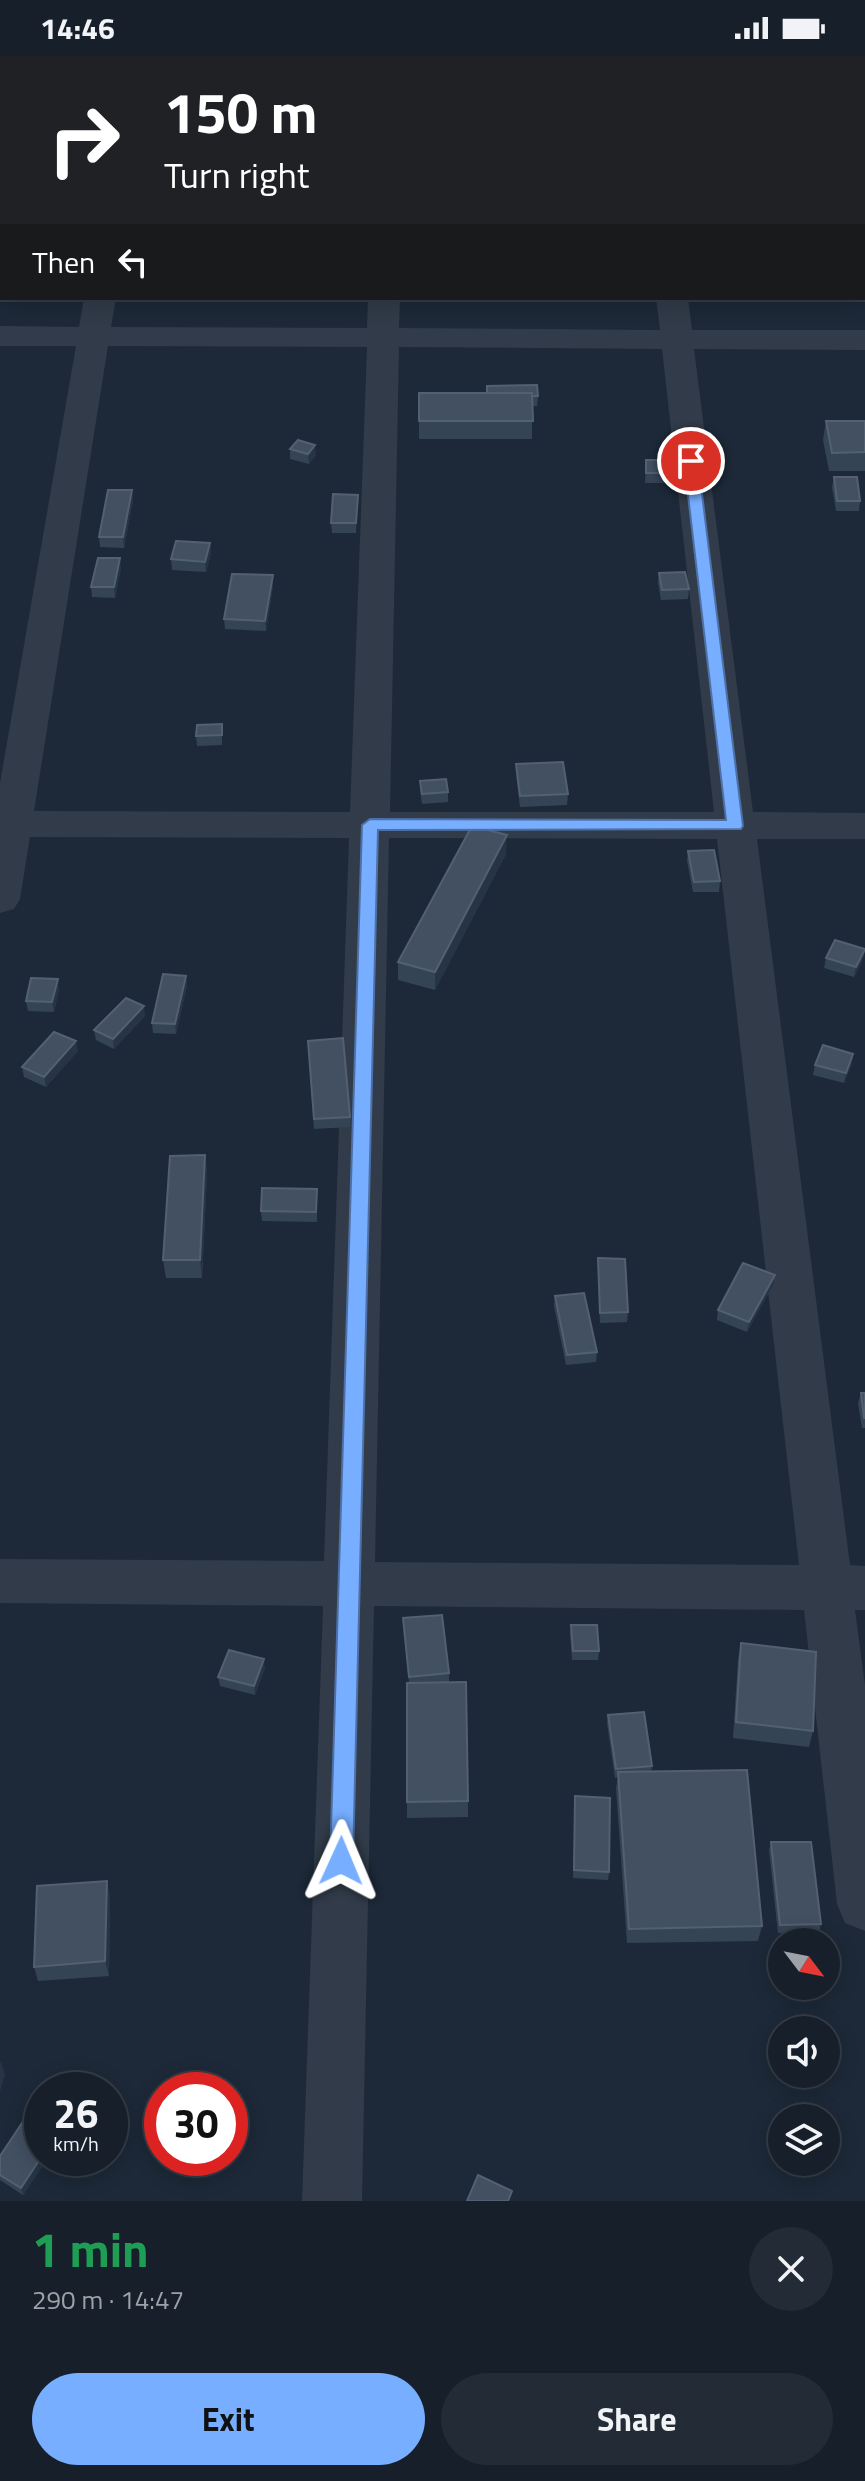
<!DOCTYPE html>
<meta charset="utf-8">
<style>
body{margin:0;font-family:"Titillium Web",sans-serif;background:#232c36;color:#f1f3f6;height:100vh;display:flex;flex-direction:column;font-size:30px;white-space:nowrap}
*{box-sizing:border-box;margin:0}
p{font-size:26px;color:#9ea2a8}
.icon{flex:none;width:44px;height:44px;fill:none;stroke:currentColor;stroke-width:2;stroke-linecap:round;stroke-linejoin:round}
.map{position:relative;height:2145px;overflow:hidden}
.sheet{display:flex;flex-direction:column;background:#161f2a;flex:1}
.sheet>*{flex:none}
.banner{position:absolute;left:0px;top:0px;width:866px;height:244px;box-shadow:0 4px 20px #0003,0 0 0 2px #353d47;background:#202124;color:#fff;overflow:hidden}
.needle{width:52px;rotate:122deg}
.controls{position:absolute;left:768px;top:1872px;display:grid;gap:16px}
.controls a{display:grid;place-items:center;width:72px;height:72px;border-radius:50%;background:#161f2a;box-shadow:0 4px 20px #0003,0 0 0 2px #353d47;font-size:40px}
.speed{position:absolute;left:24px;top:2016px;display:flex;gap:16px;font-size:40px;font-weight:700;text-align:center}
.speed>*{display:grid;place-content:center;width:104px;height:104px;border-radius:50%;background:#161f2a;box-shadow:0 4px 20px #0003,0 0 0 2px #353d47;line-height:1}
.speed small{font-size:20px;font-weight:400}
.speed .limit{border:12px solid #d22;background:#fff;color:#111}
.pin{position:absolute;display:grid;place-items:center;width:68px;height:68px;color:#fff;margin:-34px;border:4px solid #fff;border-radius:50%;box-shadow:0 2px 8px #0007}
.me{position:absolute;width:88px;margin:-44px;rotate:1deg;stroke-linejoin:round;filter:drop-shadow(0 0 6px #0008)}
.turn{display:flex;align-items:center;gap:28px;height:168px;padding:0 32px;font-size:36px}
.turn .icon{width:104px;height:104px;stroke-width:2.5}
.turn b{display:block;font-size:56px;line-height:68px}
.then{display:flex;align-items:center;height:76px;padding:0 32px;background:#0003;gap:16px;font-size:30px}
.round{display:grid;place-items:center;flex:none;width:84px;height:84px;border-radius:42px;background:#232c36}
.summary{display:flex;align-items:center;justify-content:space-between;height:136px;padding:0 32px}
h1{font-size:48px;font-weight:700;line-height:60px;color:#1e9e55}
.action{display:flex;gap:16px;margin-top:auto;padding:16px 32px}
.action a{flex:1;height:92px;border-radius:48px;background:#77aeff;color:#111;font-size:32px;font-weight:700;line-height:92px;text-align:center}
.action a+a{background:#232c36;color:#f1f3f6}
.status{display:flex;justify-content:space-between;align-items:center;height:56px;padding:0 40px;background:#161f2a;direction:ltr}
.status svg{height:22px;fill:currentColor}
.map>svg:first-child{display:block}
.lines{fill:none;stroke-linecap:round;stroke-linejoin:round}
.minor{fill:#313b49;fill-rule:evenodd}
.wall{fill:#354455}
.shaded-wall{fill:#263445}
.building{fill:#425062;stroke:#526071;stroke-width:2}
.route{fill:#77aeff;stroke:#4d71a6;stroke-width:2}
</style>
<div class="status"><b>14:46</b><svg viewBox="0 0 49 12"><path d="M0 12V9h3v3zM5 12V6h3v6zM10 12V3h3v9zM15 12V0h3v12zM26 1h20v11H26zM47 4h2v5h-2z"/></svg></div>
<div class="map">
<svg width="865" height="2145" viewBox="0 0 865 2145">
<rect width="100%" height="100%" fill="#1d2938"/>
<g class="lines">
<path class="minor" d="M126,0H154V2H126Z
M377,0H405V2H377Z
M629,0H657V2H629Z
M84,242H116L111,271L367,272L368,242H400L399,272L660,274L656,242H688L692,274H865V294L694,293L753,756L865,757V783H757L850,1509L865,1510V1554H855L865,1629V1875L845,1867L837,1848L804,1554L374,1550L362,2145H302L323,1550L0,1547V1503L324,1505L349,782L30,781L20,843L14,853L0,857V727L76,290H0V270L79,271ZM108,290L367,291L350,756L34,755ZM399,291L662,293L714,756H390ZM389,782L717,783L799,1509L375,1506Z"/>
</g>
<path class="wall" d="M85,0H107V2H85Z
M419,337L538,340L537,350H532V383H419Z
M826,365H865V415H829L823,384Z
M290,393L316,399L309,408L290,403Z
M646,404L667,417L666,427H645Z
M834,421L860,445L859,455H836L832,431Z
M132,434L133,444L124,492L100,491L99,481Z
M358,439L356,477H332L331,467Z
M210,487L211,497L206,516L172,514L171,503Z
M121,512L115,542L92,541L91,531Z
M659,517L689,533L688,543L661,544L658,527Z
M273,530L266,575L225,573L224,563Z
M222,668V689L197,690L196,680Z
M516,708L568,738L567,749L520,751L516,718Z
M420,725L448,736V746L422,748L420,735Z
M688,795L720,825L719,836H693L687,805Z
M506,798L435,934L398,924V906Z
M865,894L863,903L854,921L824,912L826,902Z
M186,920L187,930L176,978L153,977L152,967Z
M59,933L54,956L28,955L26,945Z
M145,960L114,993L96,984L94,974Z
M308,985L350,1061V1071L314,1073Z
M78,995L46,1031L24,1021L22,1011Z
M852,1008L844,1027L813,1019L815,1009Z
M205,1099L207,1117L202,1222H166L163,1204Z
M317,1133V1166L262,1165L261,1155Z
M598,1202L628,1256L627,1266L600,1267L598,1212Z
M773,1229L747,1276L717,1264L718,1254Z
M555,1240L597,1296L596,1306L566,1309L554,1250Z
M861,1337H865V1372H862L858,1347Z
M403,1562L449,1617V1626L468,1745V1761L407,1762V1627H409Z
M571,1569L599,1595L598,1604H572L570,1578Z
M741,1587L813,1675L809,1691L733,1682L738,1603Z
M265,1612L255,1639L220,1630L218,1621Z
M608,1659L652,1710L651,1716L762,1870L758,1885L627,1887L616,1732L618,1721L615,1722L607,1667Z
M575,1740L609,1816L608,1824L573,1822Z
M771,1786L821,1868L819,1876L778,1877L769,1794Z
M110,1840L109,1920L38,1925L34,1911Z
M0,2100L42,2102H48L23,2139L0,2124Z"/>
<path class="shaded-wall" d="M2,74V111L0,88Z
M315,389L316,399L309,408L308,398Z
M132,434L133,444L124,492L123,481Z
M210,487L211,497L206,516L205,506Z
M120,502L121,512L115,542L114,531Z
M273,519V530L266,575L265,565Z
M507,779L506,798L435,934V916Z
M865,893L863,903L854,921L856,911Z
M186,920L187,930L176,978L175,968Z
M58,923L59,933L54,956L52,946Z
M144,950L145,960L114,993L113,983Z
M76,985L78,995L46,1031L44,1021Z
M853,998L852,1008L844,1027L846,1017Z
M205,1099L207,1117L202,1222L200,1204Z
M775,1219L773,1229L747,1276L749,1266Z
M264,1603L265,1612L255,1639L254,1630Z
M107,1825L110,1840L109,1920L105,1905Z
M1,2006L5,2019L0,2036V2007Z
M42,2100V2102H48L23,2139L21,2132Z"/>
<path class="building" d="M0,45H2V74L0,88Z
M1,158L2,177H0V164Z
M537,329L538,340H532V337H487V330Z
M419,337H532L533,365H419Z
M826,365H865V396L832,397Z
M298,384L315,389L308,398L290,393Z
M646,404H667V417H646Z
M834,421H857L860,445H837Z
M108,434H132L123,481H99Z
M333,438L358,439L356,467H331Z
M176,485L210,487L205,506L171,503Z
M98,502H120L114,531H91Z
M685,516L689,533L662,534L659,517Z
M232,518L273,519L265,565L224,563Z
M222,668V679L196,680L197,669Z
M563,706L568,738L520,740L516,708Z
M446,723L448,736L422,738L420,725Z
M472,770L507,779L435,916L398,906Z
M714,794L720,825L694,826L688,795Z
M835,884L865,893L856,911L826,902Z
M163,918L186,920L175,968L152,967Z
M31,922L58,923L52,946L26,945Z
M126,942L144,950L113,983L94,974Z
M54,976L76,985L44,1021L22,1011Z
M343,982L350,1061L314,1063L308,985Z
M823,989L853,998L846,1017L815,1009Z
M205,1099L200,1204H163L170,1100Z
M262,1132L317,1133L316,1156L261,1155Z
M598,1202L625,1203L628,1256L600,1257Z
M743,1207L775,1219L749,1266L718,1254Z
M584,1237L597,1296L567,1299L555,1240Z
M861,1337H865V1362H864Z
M442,1559L449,1617L409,1621L403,1562Z
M571,1569H597L599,1595H573Z
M741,1587L816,1596L813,1675L736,1666Z
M229,1594L264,1603L254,1630L218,1621Z
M466,1626L468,1745L407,1746V1627Z
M644,1656L652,1710L616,1713L608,1659Z
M747,1714L762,1870L629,1873L618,1716Z
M575,1740L610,1742L609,1816L574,1814Z
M771,1786H811L821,1868L780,1869Z
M107,1825L105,1905L34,1911L37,1830Z
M40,2040L42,2041V2100L21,2132L0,2119V2100Z
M478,2119L512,2135L508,2145H467Z"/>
<path class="route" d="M691,401L698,405L743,770L741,773L378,774L353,1805L349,1813L341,1816L333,1813L330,1805L362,769L370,763L726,764L684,405Z"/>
</svg>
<div class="controls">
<a><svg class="needle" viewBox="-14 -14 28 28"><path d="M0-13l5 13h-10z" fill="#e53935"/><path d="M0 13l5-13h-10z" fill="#9ea2a8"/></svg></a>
<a><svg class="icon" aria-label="sound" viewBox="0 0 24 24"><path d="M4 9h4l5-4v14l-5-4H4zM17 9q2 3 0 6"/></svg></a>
<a><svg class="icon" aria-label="layers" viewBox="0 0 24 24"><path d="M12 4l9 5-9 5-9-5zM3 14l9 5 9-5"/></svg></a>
</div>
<div class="speed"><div>26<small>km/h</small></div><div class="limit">30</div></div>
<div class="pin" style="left:691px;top:405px;background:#d93025"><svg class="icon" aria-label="arrive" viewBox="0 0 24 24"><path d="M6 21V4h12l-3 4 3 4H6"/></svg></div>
<svg class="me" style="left:341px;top:1805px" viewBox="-20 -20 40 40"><path d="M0-17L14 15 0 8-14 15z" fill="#77aeff" stroke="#fff" stroke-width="4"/></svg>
<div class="banner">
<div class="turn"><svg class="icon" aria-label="right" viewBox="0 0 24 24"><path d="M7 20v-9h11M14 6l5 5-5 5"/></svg><div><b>150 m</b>Turn right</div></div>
<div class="then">Then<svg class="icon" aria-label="left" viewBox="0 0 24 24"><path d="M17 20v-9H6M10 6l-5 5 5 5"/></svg></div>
</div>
</div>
<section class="sheet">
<div class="summary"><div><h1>1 min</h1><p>290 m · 14:47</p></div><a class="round"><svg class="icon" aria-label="close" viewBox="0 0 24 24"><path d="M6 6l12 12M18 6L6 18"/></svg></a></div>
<div class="action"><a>Exit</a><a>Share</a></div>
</section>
